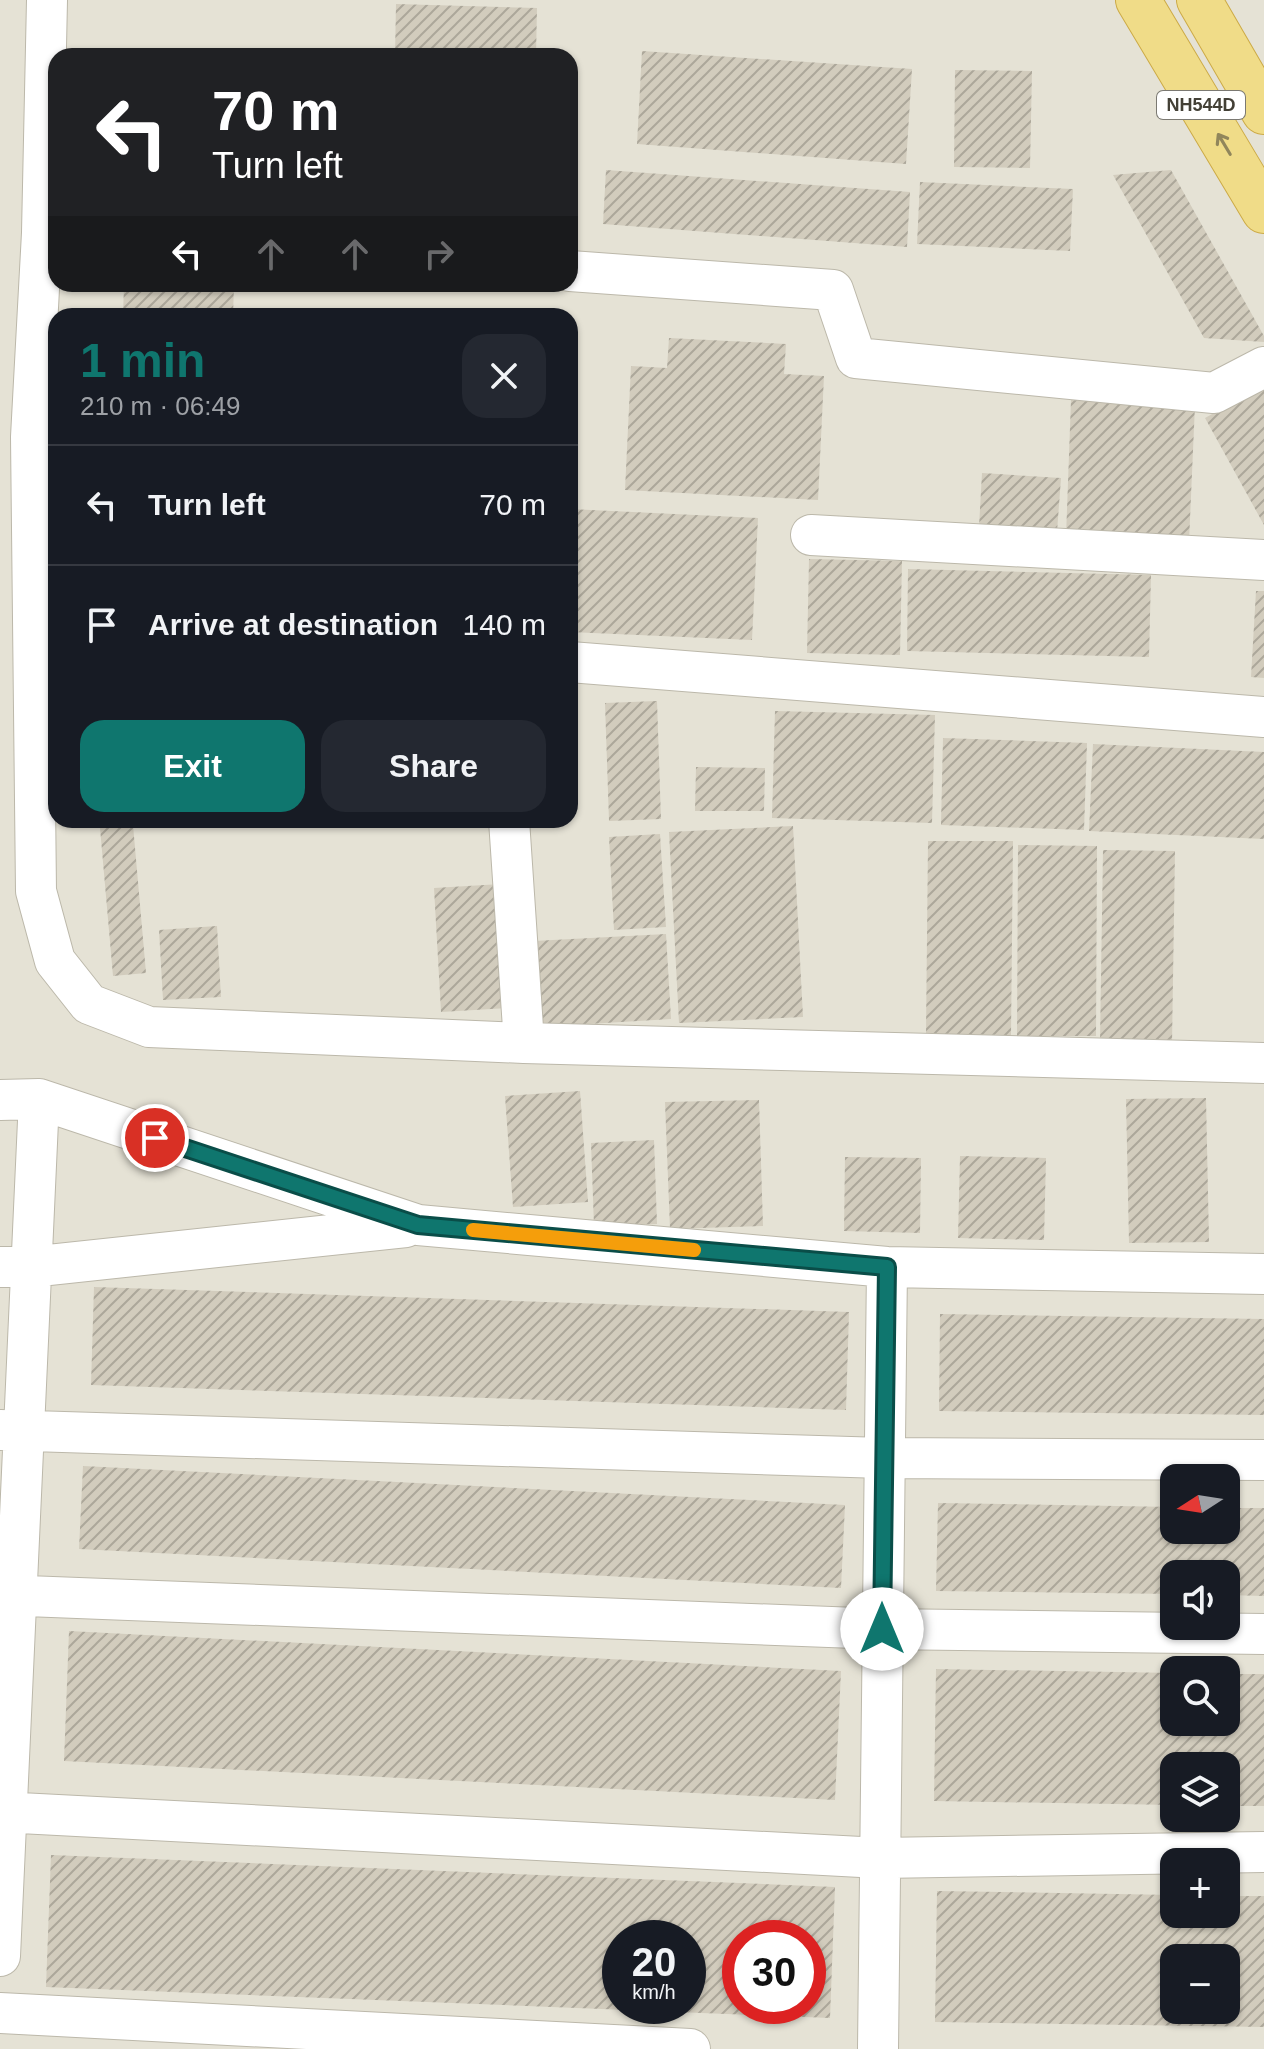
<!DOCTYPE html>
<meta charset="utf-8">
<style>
body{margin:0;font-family:Arial,sans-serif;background:#242831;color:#f1f3f6;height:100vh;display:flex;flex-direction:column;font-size:30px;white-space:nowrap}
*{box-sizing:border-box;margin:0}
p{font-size:26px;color:#9ea1a6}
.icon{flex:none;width:44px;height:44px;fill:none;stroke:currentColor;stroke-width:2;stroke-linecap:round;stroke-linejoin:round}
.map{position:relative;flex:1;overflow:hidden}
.sheet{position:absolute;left:48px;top:308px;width:530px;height:520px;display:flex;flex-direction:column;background:#171b24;border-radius:24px;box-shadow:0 2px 6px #0004}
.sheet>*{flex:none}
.top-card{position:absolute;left:48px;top:48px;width:530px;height:244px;border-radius:24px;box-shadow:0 2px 6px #0004;background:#202124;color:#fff;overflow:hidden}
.needle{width:52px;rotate:258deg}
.buttons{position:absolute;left:1160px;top:1464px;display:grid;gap:16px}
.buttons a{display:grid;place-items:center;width:80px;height:80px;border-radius:16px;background:#171b24;box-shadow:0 2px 6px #0004;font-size:40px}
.speed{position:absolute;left:602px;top:1920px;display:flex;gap:16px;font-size:40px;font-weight:700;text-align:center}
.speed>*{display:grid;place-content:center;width:104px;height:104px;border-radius:50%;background:#171b24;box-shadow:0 2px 6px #0004;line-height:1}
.speed small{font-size:20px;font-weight:400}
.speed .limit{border:12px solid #d22;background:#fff;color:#111}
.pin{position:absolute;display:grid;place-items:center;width:68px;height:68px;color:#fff;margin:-34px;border:4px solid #fff;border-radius:50%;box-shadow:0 2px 8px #0007}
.me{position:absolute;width:88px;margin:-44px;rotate:0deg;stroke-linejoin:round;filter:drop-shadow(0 0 6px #0008)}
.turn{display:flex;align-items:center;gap:28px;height:168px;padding:0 32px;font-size:36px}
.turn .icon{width:104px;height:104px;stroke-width:2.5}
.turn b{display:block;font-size:56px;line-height:68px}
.lanes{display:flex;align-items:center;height:76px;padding:0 32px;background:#0003;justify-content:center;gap:40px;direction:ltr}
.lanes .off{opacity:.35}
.round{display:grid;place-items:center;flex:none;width:84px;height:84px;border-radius:24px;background:#242831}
.summary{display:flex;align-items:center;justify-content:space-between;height:136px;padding:0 32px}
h1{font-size:48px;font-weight:800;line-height:60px;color:#0f766e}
.cta{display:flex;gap:16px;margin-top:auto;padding:16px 32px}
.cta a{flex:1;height:92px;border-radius:24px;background:#0f766e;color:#fff;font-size:32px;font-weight:800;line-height:92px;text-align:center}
.cta a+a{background:#242831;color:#f1f3f6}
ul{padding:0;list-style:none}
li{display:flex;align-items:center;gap:24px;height:120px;padding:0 32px;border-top:2px solid #363941}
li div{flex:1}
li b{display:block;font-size:30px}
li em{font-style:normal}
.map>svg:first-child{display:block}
.residential{fill:#e5e2d5;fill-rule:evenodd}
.building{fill:url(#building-hatch);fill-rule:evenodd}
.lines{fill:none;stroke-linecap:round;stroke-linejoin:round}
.minor-casing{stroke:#bcb8aa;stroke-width:42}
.trunk-casing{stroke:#ccaa46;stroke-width:46}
.minor{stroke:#fff;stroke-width:40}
.trunk{stroke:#f0dc88;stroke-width:44}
.oneway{stroke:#91865b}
.route-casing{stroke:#0a4d48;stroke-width:20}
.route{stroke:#0f766e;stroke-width:14}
.slow{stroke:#f59e0b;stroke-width:14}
.labels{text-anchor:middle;stroke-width:6;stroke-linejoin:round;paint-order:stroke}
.shield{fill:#fff;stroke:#7b7972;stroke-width:2}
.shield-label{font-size:18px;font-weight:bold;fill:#434036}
</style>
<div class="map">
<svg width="1264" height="2049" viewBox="0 0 1264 2049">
<defs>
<pattern id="building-hatch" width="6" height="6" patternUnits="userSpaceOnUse" patternTransform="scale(2)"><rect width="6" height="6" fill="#d2ccbd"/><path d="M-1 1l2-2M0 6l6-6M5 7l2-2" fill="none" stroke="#aca79a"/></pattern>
</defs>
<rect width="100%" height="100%" fill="#f1efe7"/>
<path class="residential" d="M0,0H1264V2049H0ZM56,56H570V284H56ZM56,316H570V820H56ZM1174,1478H1226V1530H1174ZM1174,1574H1226V1626H1174ZM1174,1670H1226V1722H1174ZM1174,1766H1226V1818H1174ZM1174,1862H1226V1914H1174ZM620,1938H688V2006H620ZM740,1938H808V2006H740ZM1174,1958H1226V2010H1174Z"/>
<path class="building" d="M396,4L537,8L536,56H395Z
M642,51L912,69L906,164L637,144Z
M955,70L1032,71L1030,168L954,167Z
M606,170L910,192L907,247L603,224Z
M1171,170L1264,336V342L1204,338L1113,175Z
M920,182L1073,189L1070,251L917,244Z
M124,284H234L233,316H123Z
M669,338L786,344L784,374L824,376L818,500L625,490L631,366L667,368Z
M1264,385V525L1205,418Z
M1071,400L1195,405L1189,542L1066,537Z
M982,473L1061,478L1057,532L979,527Z
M570,509L758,518L752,640L570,632Z
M809,559L902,561L900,655L807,653Z
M908,569L1151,575L1149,657L907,651Z
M1256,591H1264V678L1251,677Z
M657,701L661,819L609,821L605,703Z
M775,711L935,715L932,823L772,818Z
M943,738L1087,743L1084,830L941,825Z
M1093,744L1264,752V839L1089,831Z
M696,767L765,768L764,811H695Z
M133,825L146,973L113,976L100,828Z
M793,826L803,1017L679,1023L669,832Z
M660,834L666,927L614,930L609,837Z
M928,841H1013L1011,1035L926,1034Z
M1018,845L1097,846L1096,1036H1017Z
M1103,850L1175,851L1172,1044L1100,1042Z
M501,884L508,1008L441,1012L434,888Z
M217,926L221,997L163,1000L159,930Z
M666,934L671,1019L539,1027L534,941Z
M580,1091L588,1202L513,1207L505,1096Z
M1206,1098L1209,1242L1129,1243L1126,1099Z
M759,1100L763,1226L670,1229L665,1102Z
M654,1140L657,1224L594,1226L591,1143Z
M960,1156L1046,1158L1044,1240L958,1238Z
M845,1157L921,1158L920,1233L844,1231Z
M94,1287L849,1312L846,1410L91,1385Z
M940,1314L1264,1319V1415L939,1411Z
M83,1466L845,1505L841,1588L79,1549Z
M938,1503L1174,1507V1530H1226V1508H1264V1596L1226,1595V1574H1174V1594L936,1591Z
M69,1631L841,1671L835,1800L64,1761Z
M936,1669L1174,1673V1722H1226V1674H1264V1806H1226V1766H1174V1805L934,1801Z
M51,1855L835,1887L830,2018L46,1987ZM620,1938H688V2006H620ZM740,1938H808V2006H740Z
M937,1891L1174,1895V1914H1226V1896H1264V2027L935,2022ZM1174,1958H1226V2010H1174Z"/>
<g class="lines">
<defs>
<path id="minor" d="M47,0L42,233L31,437L36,891L55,961L89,1004L149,1027L524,1043L1264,1063
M570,271L833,290L856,358L1214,393L1264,367
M811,535L1264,560
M570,662L1264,717
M509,820L524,1043
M0,1100L39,1099L418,1225L887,1267L1264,1274
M0,1267H30L406,1227
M0,1430L883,1458L1264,1460
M0,1595L882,1629L1264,1634
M0,1812L880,1858L1264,1852
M0,1956L39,1099
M0,2013L690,2049
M878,2049L887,1267"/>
<path id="trunk" d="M1138,0L1264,211
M1199,0L1264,112"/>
</defs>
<use href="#minor" class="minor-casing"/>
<use href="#trunk" class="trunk-casing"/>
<use href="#minor" class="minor"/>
<use href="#trunk" class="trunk"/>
</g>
<defs><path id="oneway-shaft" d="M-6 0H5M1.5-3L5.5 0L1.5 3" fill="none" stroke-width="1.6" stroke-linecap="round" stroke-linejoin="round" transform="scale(2)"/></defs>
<use class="oneway" href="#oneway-shaft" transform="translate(1224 144) rotate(-121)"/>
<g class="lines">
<defs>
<path id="route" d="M155,1138L418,1225L887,1267L882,1629"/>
</defs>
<use href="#route" class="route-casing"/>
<use href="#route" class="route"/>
<path class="slow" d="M473,1230L694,1250"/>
</g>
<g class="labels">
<rect class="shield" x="1157" y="91" width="88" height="28" rx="6"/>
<g class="shield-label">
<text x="1201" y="111">NH544D</text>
</g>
</g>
</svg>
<div class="buttons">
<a><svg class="needle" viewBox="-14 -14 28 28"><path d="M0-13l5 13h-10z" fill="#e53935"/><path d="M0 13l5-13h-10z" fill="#9ea1a6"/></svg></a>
<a><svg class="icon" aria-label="sound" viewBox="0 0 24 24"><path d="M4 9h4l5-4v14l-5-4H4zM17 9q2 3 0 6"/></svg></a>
<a><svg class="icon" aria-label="search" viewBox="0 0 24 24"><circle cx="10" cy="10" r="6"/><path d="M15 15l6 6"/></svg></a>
<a><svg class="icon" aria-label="layers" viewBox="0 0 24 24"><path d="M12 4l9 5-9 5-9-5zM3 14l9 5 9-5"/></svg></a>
<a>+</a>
<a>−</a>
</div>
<div class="speed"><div>20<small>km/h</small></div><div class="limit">30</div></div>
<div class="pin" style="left:155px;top:1138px;background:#d93025"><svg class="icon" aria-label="arrive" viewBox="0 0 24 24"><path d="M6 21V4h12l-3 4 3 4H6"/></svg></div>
<svg class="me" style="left:882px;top:1629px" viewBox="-20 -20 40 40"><circle r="19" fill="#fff"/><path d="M0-13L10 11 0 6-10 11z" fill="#0f766e"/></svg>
<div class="top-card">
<div class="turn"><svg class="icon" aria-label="left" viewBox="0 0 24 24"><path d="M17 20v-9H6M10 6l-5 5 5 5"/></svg><div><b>70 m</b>Turn left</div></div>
<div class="lanes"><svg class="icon" aria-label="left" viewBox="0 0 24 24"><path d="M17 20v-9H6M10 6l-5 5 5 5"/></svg><svg class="icon off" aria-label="ahead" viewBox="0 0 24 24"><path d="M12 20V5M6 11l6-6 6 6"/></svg><svg class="icon off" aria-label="ahead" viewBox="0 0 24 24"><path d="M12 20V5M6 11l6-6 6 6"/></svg><svg class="icon off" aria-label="right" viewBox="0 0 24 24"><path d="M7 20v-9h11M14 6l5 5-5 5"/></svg></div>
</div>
<section class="sheet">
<div class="summary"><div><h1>1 min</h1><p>210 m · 06:49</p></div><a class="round"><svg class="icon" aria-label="close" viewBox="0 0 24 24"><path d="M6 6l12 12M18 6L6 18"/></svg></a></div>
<ul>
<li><svg class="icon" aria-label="left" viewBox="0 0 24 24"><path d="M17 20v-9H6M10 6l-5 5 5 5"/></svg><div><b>Turn left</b></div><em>70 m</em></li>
<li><svg class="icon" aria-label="arrive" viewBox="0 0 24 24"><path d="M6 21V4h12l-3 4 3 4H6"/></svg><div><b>Arrive at destination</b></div><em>140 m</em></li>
</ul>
<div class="cta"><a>Exit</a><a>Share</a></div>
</section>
</div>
